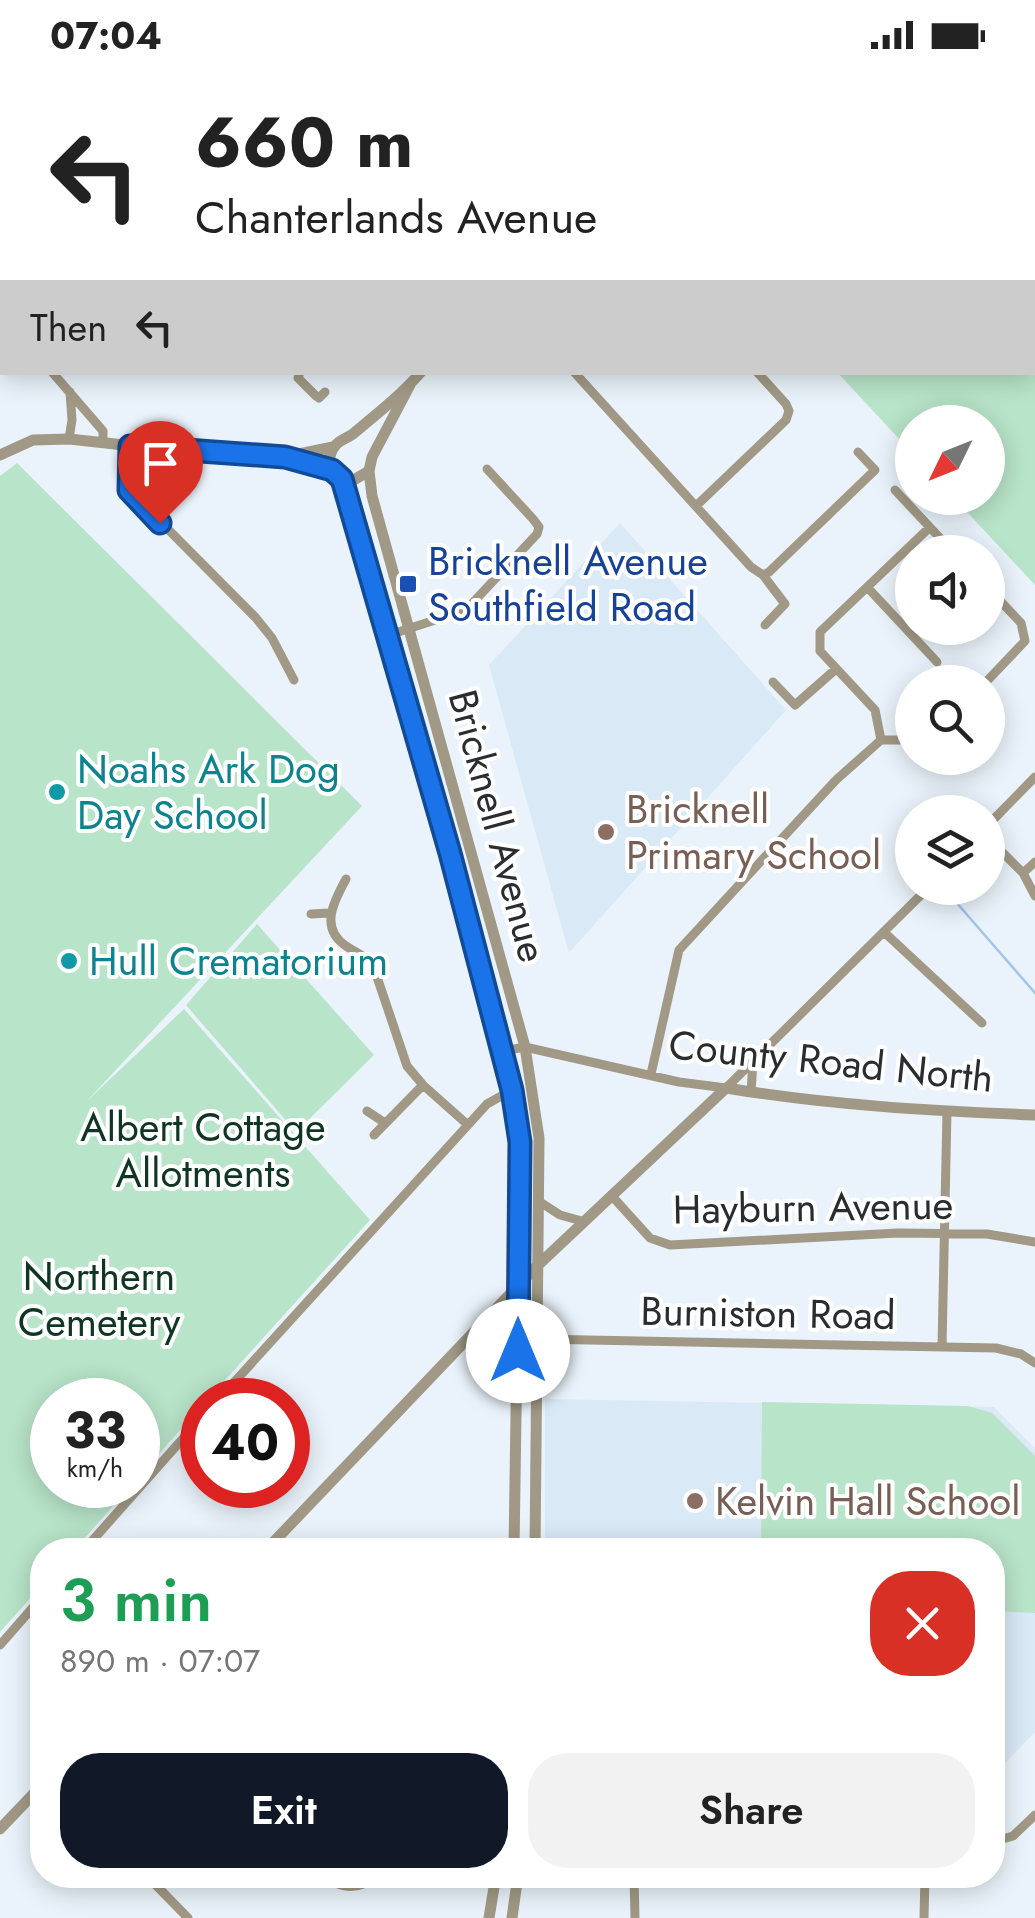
<!DOCTYPE html>
<meta charset="utf-8">
<style>
body{margin:0;font-family:Jost,sans-serif;background:#f2f2f2;color:#222;height:100vh;display:flex;flex-direction:column;font-size:38px;white-space:nowrap}
*{box-sizing:border-box;margin:0}
p{font-size:32px;color:#767676}
.icon{flex:none;width:55px;height:55px;fill:none;stroke:currentColor;stroke-width:2;stroke-linecap:round;stroke-linejoin:round}
.map{position:relative;flex:1;overflow:hidden}
.panel{position:absolute;left:30px;top:1468px;width:975px;height:350px;display:flex;flex-direction:column;background:#fff;border-radius:40px;box-shadow:0 5px 25px #0003}
.panel>*{flex:none}
.banner{position:absolute;left:0px;top:0px;width:1035px;height:305px;box-shadow:0 5px 25px #0003;background:#fff;color:#222;overflow:hidden}
.needle{width:65px;rotate:227deg}
.controls{position:absolute;left:895px;top:335px;display:grid;gap:20px}
.controls a{display:grid;place-items:center;width:110px;height:110px;border-radius:50%;background:#fff;box-shadow:0 5px 25px #0003;font-size:50px}
.speed{position:absolute;left:30px;top:1308px;display:flex;gap:20px;font-size:50px;font-weight:700;text-align:center}
.speed>*{display:grid;place-content:center;width:130px;height:130px;border-radius:50%;background:#fff;box-shadow:0 5px 25px #0003;line-height:1}
.speed small{font-size:25px;font-weight:400}
.speed .limit{border:15px solid #d22;background:#fff;color:#111}
.pin{position:absolute;display:grid;place-items:center;width:85px;height:85px;color:#fff;margin:-102px -42px;border-radius:50% 50% 50% 0;rotate:-45deg;box-shadow:0 0 10px #0007}
.pin .icon{rotate:45deg}
.me{position:absolute;width:110px;margin:-55px;rotate:0deg;stroke-linejoin:round;filter:drop-shadow(0 0 8px #0008)}
.turn{display:flex;align-items:center;gap:35px;height:210px;padding:0 30px;font-size:45px}
.turn .icon{width:130px;height:130px;stroke-width:2.5}
.turn b{display:block;font-size:70px;line-height:85px}
.then{display:flex;align-items:center;height:95px;padding:0 30px;background:#0003;gap:20px;font-size:38px}
.round{display:grid;place-items:center;flex:none;width:105px;height:105px;border-radius:40px;background:#f2f2f2}
.overview{display:flex;align-items:center;justify-content:space-between;height:170px;padding:0 30px}
h1{font-size:60px;font-weight:600;line-height:75px;color:#1e9e55}
.cta{display:flex;gap:20px;margin-top:auto;padding:20px 30px}
.cta a{flex:1;height:115px;border-radius:40px;background:#111827;color:#fff;font-size:40px;font-weight:600;line-height:115px;text-align:center}
.cta a+a{background:#f2f2f2;color:#222}
.status{display:flex;justify-content:space-between;align-items:center;height:70px;padding:0 50px;background:#fff;direction:ltr}
.status svg{height:28px;fill:currentColor}
.map>svg:first-child{display:block}
.built{fill:#d9e9f6}
.green{fill:#b8e4c9}
.lines{fill:none;stroke-linecap:round;stroke-linejoin:round}
.stream{stroke:#a3c3ea;stroke-width:2.5}
.minor{stroke:#a19985;stroke-width:9}
.tertiary{stroke:#a19985;stroke-width:11}
.rail-casing{stroke:#555a5e;stroke-width:6}
.rail{stroke:#fff;stroke-width:2.5;stroke-dasharray:8;stroke-linecap:butt}
.route-casing{stroke:#114b97;stroke-width:25}
.route{stroke:#1a73e8;stroke-width:18}
.transit-dot{fill:#1a4fb4;stroke:#fff;stroke-width:4}
.culture-dot{fill:#0f9aa8;stroke:#fff;stroke-width:4}
.education-dot{fill:#8d6e63;stroke:#fff;stroke-width:4}
.labels{text-anchor:middle;stroke-width:8;stroke-linejoin:round;paint-order:stroke}
.transit-label{font-size:40px;fill:#164399;stroke:#fff;text-anchor:start}
.culture-label{font-size:40px;fill:#0d838f;stroke:#fff;text-anchor:start}
.education-label{font-size:40px;fill:#785e54;stroke:#fff;text-anchor:start}
.street-label{font-size:40px;fill:#2a2d30;stroke:#fff}
.park-label{font-size:40px;fill:#0f3622;stroke:#fff}
</style>
<div class="status"><b>07:04</b><svg viewBox="0 0 49 12"><path d="M0 12V9h3v3zM5 12V6h3v6zM10 12V3h3v9zM15 12V0h3v12zM26 1h20v11H26zM47 4h2v5h-2z"/></svg></div>
<div class="map">
<svg width="1035" height="1848" viewBox="0 0 1035 1848">
<rect width="100%" height="100%" fill="#eaf3fb"/>
<path class="built" d="M620,453L786,640L569,883L489,595Z
M545,1329L994,1337L1035,1378V1662L993,1706L992,1480H545Z"/>
<path class="green" d="M1033,97L1035,99V515L954,428H988V352H912V383L838,303L1032,302Z
M17,393L362,736L86,1032L184,939L370,1150L207,1330H202V1335L138,1408V1330H52V1415H132L74,1480H42V1515L0,1562V406Z
M257,854L374,985L296,1062L186,935Z
M762,1332L968,1336L992,1343L1035,1386V1543L993,1541L992,1480H761Z"/>
<g class="lines">
<path class="stream" d="M949,824L1035,923"/>
<path class="minor" d="M81,0L83,2
M364,0L366,2
M689,0L692,2
M879,0L882,2
M91,2L93,0
M320,2L323,0
M0,244L2,246
M52,302L103,361V373
M300,302L298,308L316,326L319,328L325,322
M574,302L751,497L763,505L785,534L765,555
M69,369L72,350L70,322
M130,376L129,420L256,548L272,568L294,610
M895,420L953,482
M696,436L786,350L789,341L786,334L757,302
M763,505L769,502L875,400L858,382
M867,517L937,592
M389,565L466,540L537,464L539,457L533,449L487,399
M773,612L795,635L836,599
M986,612L1025,571L1021,553L988,518
M881,670L875,640L820,581V562L929,458
M988,755L1035,707
M988,768L1023,803L1035,826
M1023,803L1035,792
M346,809C334,831 319,858 346,876C356,883 365,885 373,895L407,996L423,1015L468,1055
M311,844L329,843
M885,863L982,953
M503,981L525,977L679,1012L726,1018L928,818
M651,1004L679,880L836,710L881,670H912
M751,1022L753,992
M367,1041L385,1053
M374,1065L423,1015
M611,1125L650,1168L670,1175L898,1163L987,1164L1035,1172
M540,1132L560,1145L582,1151
M475,1261L497,1263L518,1281
M538,1269L996,1278L1021,1284L1035,1293
M942,1277L947,1041
M218,1330L487,1034L512,1020
M84,1480L202,1347
M0,1575L42,1527
M992,1772L1013,1766L1035,1745
M146,1805L188,1848
M318,1805C338,1816 358,1824 376,1805
M634,1805L635,1848
M924,1848L925,1805"/>
<path class="tertiary" d="M675,2L677,0
M410,315L372,387L369,401L372,426L525,977L539,1068L535,1480
M0,385L33,370L69,369L207,384L285,387L332,400
M289,386L333,377
M369,401L352,411C336,408 322,393 335,376C339,370 348,368 354,363C377,344 401,325 421,302
M342,409L450,783L503,981L520,1072L514,1480
M266,1480L536,1197L726,1018C828,1035 932,1041 1035,1045
M0,1759L42,1715
M489,1848L496,1805
M512,1848L518,1805"/>
<defs>
<path id="rail" d="M0,1L3,2
M1032,74L1035,73"/>
</defs>
<use href="#rail" class="rail-casing"/>
<use href="#rail" class="rail"/>
</g>
<g class="lines">
<defs>
<path id="route" d="M160,453L129,420L130,376L285,387L332,400L342,409L450,783L512,1020L520,1072L518,1281"/>
</defs>
<use href="#route" class="route-casing"/>
<use href="#route" class="route"/>
</g>
<rect class="transit-dot" x="398" y="504" width="20" height="20" rx="5"/>
<g class="culture-dot">
<circle cx="57" cy="722" r="10"/>
<circle cx="69" cy="891" r="10"/>
</g>
<g class="education-dot">
<circle cx="606" cy="762" r="10"/>
<circle cx="695" cy="1431" r="10"/>
</g>
<g class="labels">
<g class="transit-label">
<text x="428" y="505">Bricknell Avenue<tspan x="428" dy="46">Southfield Road</tspan></text>
</g>
<g class="culture-label">
<text x="77" y="713">Noahs Ark Dog<tspan x="77" dy="46">Day School</tspan></text>
<text x="89" y="905">Hull Crematorium</text>
</g>
<g class="education-label">
<text x="626" y="753">Bricknell<tspan x="626" dy="46">Primary School</tspan></text>
<text x="715" y="1445">Kelvin Hall School</text>
</g>
<g class="street-label">
<text transform="translate(498 756) rotate(75)" y="14">Bricknell Avenue</text>
<text transform="translate(831 991) rotate(6)" y="14">County Road North</text>
<text transform="translate(813 1137) rotate(-1)" y="14">Hayburn Avenue</text>
<text transform="translate(768 1243) rotate(1)" y="14">Burniston Road</text>
</g>
<g class="park-label">
<text x="203" y="1071">Albert Cottage<tspan x="203" dy="46">Allotments</tspan></text>
<text x="99" y="1220">Northern<tspan x="99" dy="46">Cemetery</tspan></text>
</g>
</g>
</svg>
<div class="controls">
<a><svg class="needle" viewBox="-14 -14 28 28"><path d="M0-13l5 13h-10z" fill="#e53935"/><path d="M0 13l5-13h-10z" fill="#767676"/></svg></a>
<a><svg class="icon" aria-label="sound" viewBox="0 0 24 24"><path d="M4 9h4l5-4v14l-5-4H4zM17 9q2 3 0 6"/></svg></a>
<a><svg class="icon" aria-label="search" viewBox="0 0 24 24"><circle cx="10" cy="10" r="6"/><path d="M15 15l6 6"/></svg></a>
<a><svg class="icon" aria-label="layers" viewBox="0 0 24 24"><path d="M12 4l9 5-9 5-9-5zM3 14l9 5 9-5"/></svg></a>
</div>
<div class="speed"><div>33<small>km/h</small></div><div class="limit">40</div></div>
<div class="pin" style="left:160px;top:453px;background:#d93025"><svg class="icon" aria-label="arrive" viewBox="0 0 24 24"><path d="M6 21V4h12l-3 4 3 4H6"/></svg></div>
<svg class="me" style="left:518px;top:1281px" viewBox="-20 -20 40 40"><circle r="19" fill="#fff"/><path d="M0-13L10 11 0 6-10 11z" fill="#1a73e8"/></svg>
<div class="banner">
<div class="turn"><svg class="icon" aria-label="left" viewBox="0 0 24 24"><path d="M17 20v-9H6M10 6l-5 5 5 5"/></svg><div><b>660 m</b>Chanterlands Avenue</div></div>
<div class="then">Then<svg class="icon" aria-label="left" viewBox="0 0 24 24"><path d="M17 20v-9H6M10 6l-5 5 5 5"/></svg></div>
</div>
<section class="panel">
<div class="overview"><div><h1>3 min</h1><p>890 m · 07:07</p></div><a class="round" style="background:#d93025;color:#fff"><svg class="icon" aria-label="close" viewBox="0 0 24 24"><path d="M6 6l12 12M18 6L6 18"/></svg></a></div>
<div class="cta"><a>Exit</a><a>Share</a></div>
</section>
</div>
